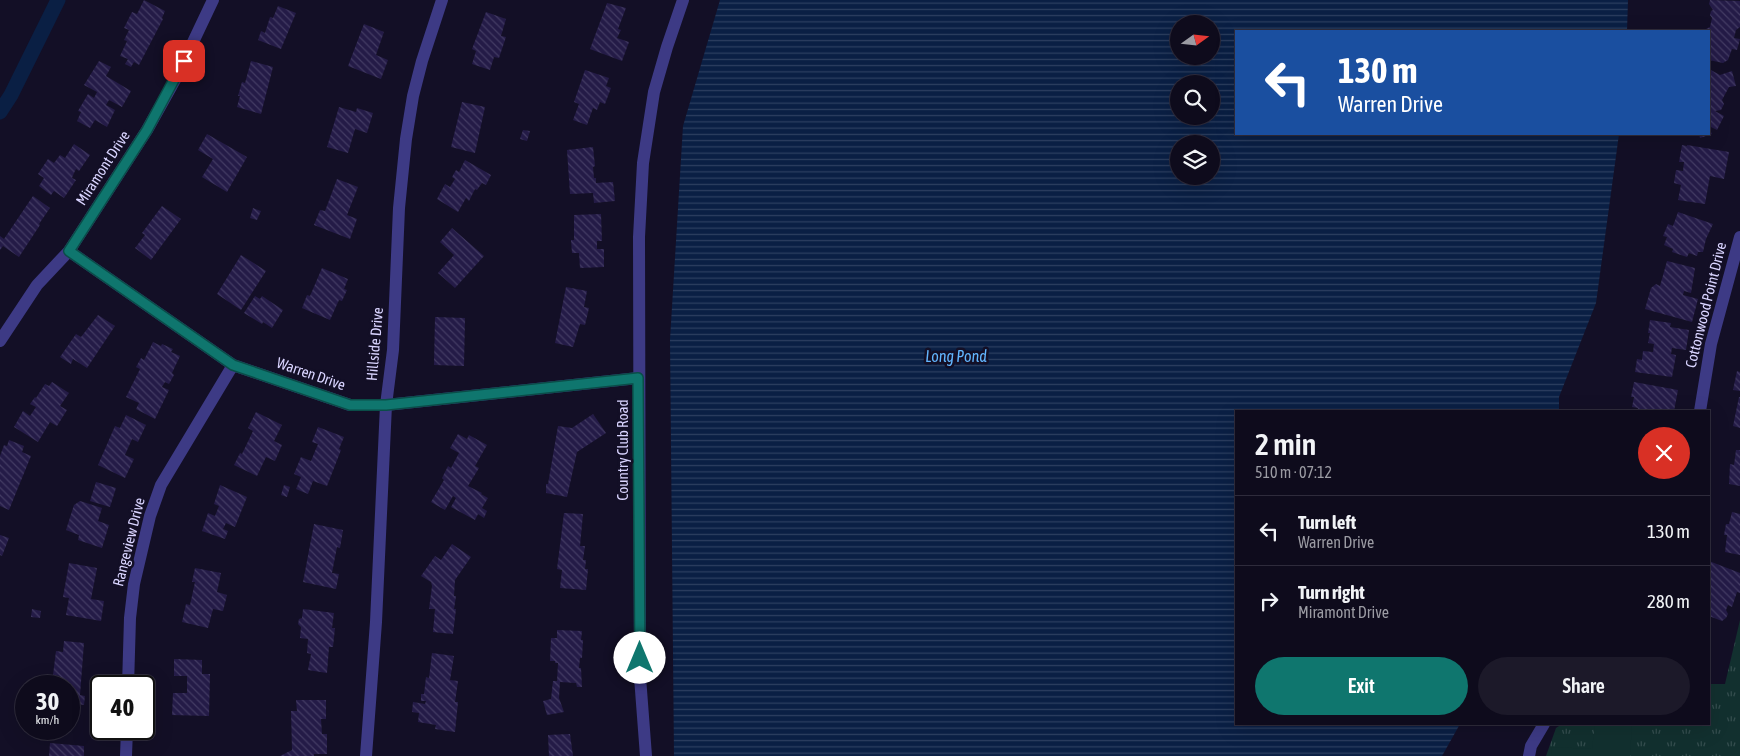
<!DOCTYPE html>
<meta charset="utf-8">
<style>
body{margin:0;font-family:"Asap Condensed",sans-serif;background:#1c1929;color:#f1f3f6;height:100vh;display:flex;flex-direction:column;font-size:19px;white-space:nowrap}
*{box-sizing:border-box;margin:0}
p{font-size:16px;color:#9b9ba3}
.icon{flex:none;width:28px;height:28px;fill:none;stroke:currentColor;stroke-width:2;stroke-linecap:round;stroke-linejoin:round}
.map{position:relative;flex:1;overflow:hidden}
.details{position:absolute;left:1235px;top:410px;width:475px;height:315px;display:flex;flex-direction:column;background:#0e0b1c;border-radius:0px;box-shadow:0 5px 20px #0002,0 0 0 1px #2e2b3b}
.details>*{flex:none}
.top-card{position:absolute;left:1235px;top:30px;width:475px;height:105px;border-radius:0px;box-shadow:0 5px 20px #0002,0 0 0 1px #2e2b3b;background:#1a4fa0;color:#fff;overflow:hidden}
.needle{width:32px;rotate:75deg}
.controls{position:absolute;left:1170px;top:15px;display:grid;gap:10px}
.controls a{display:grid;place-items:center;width:50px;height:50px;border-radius:50%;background:#0e0b1c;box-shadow:0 5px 20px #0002,0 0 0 1px #2e2b3b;font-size:25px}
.speed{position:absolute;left:15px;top:675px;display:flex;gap:10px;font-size:25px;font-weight:700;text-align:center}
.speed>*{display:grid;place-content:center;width:65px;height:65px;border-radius:50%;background:#0e0b1c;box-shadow:0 5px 20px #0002,0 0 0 1px #2e2b3b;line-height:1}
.speed small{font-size:12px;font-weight:400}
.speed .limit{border:2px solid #111;border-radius:8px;background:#fff;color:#111}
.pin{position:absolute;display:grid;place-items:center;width:42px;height:42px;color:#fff;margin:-21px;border-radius:10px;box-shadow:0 2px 8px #0006}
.me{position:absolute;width:55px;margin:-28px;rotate:0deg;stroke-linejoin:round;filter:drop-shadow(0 0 4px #0008)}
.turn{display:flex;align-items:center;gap:18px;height:105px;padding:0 20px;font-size:22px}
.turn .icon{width:65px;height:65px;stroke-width:2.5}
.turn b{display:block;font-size:35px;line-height:42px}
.round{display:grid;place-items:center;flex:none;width:52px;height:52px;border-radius:26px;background:#1c1929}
.overview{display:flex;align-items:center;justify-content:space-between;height:85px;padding:0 20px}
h1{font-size:30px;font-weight:600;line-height:38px}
.primary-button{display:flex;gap:10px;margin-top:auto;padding:10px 20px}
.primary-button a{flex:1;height:58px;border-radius:30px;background:#0f766e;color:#fff;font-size:20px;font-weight:600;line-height:58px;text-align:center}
.primary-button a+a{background:#1c1929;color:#f1f3f6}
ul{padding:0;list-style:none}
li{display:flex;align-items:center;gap:15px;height:70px;padding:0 20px;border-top:1px solid #2e2b3b}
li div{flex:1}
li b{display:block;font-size:19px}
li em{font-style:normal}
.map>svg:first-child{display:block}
.grass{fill:url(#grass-tufts)}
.pitch{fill:#12302f}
.water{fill:url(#water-rules);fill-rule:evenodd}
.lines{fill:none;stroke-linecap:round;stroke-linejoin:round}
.canal{stroke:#0a1f44;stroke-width:15}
.building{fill:url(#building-back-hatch)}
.minor{stroke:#3d3a85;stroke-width:12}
.tertiary{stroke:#3d3a85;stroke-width:12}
.route-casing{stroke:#0a4d48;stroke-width:12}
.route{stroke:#0f766e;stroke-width:9}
.labels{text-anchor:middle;stroke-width:5;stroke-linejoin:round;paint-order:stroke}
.street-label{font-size:15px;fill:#d9d4ff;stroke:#130f26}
.water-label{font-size:16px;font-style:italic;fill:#62b6ff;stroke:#130f26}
</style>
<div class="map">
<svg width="1740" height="756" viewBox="0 0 1740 756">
<defs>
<pattern id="grass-tufts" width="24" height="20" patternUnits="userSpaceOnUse" patternTransform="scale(1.25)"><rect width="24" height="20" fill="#12302f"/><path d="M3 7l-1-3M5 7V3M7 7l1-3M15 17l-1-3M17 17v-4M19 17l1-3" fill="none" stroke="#344d4e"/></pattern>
<pattern id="water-rules" width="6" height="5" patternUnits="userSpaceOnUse" patternTransform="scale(1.25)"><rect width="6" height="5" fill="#0a1f44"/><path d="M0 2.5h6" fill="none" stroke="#2d3f60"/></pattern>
<pattern id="building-back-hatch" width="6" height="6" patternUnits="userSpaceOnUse" patternTransform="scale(1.25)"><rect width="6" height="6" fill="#241b47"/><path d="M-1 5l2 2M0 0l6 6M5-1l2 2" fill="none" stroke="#433b63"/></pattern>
</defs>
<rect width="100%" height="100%" fill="#130f26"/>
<path class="grass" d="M1740,620V756H1546L1556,728L1562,724H1709V684H1725Z"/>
<path class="pitch" d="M1595,724H1632L1630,756H1551L1552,747L1592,749Z"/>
<path class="water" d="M720,0H1628L1627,31H1236V134H1619L1596,303L1559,397V411H1236V724H1460L1442,756H674L670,340L683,126ZM1179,24H1211V56H1179ZM1179,84H1211V116H1179ZM1179,144H1211V176H1179Z"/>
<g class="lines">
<path class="canal" d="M0,112L11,95L58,0"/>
</g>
<path class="building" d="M144,0L165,11L162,18L163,19L139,65L134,62L131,67L125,64L128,59L120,56L127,41L124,40L129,30L124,28L132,12L137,14Z
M1710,0L1740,1V27L1736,30L1734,38L1740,39L1737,50L1732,49L1728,60L1723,63L1709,60V31H1702L1710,27L1712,18L1710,15L1711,11L1713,10L1709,4Z
M607,3L626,8L618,29L621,30L617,38L629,42L622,61L590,49Z
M278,6L296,13L281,49L258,40L261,31L265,33L270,17L273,18Z
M486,12L506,19L501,36L506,37L499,58L494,57L490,70L472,64L476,51L472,49Z
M364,24L384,32L376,55L388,60L381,79L348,66Z
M99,61L111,67L106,76L131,91L122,107L109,100L106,105L115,110L107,127L95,120L90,128L77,121L81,112L78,111L88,94L94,98L97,92L84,85Z
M251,61L273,67L261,114L237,107L240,96H238L242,82L245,83Z
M1709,69L1720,75L1732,71L1736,86L1729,87L1722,100L1724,104L1721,110L1715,111L1724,116L1717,130L1711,127L1710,130L1712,134L1700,138L1699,134H1709Z
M585,70L609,78L606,86L611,88L605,104L600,102L597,110L593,108L587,125L573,120L579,104L574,102Z
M462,102L485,107L475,153L451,147Z
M339,107L356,112L357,108L373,113L367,133L355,129L348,153L327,147Z
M523,130L530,131L527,141L520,139Z
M207,134L247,157L227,192L202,177L213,159L198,150Z
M74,144L90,155L79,171L76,169L74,173L72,178L76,180L64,198L54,191L51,195L39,186L44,178L38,174L48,159L54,163L60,155L65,158Z
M1682,145L1687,146V145L1729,152L1724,179L1710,176L1705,204L1678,200L1681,185L1674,183L1676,170L1683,171L1684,162H1679Z
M593,147L595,166L593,167L594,178H596V183L613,182L615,201L594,203L593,193L570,194L567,150Z
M465,160L491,175L486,185L482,183L477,190L475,189L469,201L466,198L458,212L437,199L445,184L450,187L455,179L452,177L456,170L459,172Z
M337,179L358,187L347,215L357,219L350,239L314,225L320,210L325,211Z
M33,196L50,208L39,224L40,225L19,257L3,246L0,250V236L4,239Z
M162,206L181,219L151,260L135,248L145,235L142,233Z
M253,208L261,211L257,220L250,218Z
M1678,212L1713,224L1706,239L1703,252H1698L1697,256L1689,253L1687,257L1672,252L1673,249L1664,245L1667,237L1663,236L1668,224L1673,226Z
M601,214L602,241H597V249H604V267L580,268L579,253H572L571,240H574V215Z
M452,228L484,256L455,288L438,273L454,255L440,242Z
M241,255L266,271L241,310L217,294Z
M1667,261L1695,268L1691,293L1684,291L1683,295L1698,299L1692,322L1645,309L1651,288L1656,284L1660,286Z
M322,268L348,279L344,289L347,290L342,301L339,300L330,320L302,308L307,295L310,296Z
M566,287L587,291L584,307L589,308L585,325L580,324L573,347L555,343Z
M255,296L260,299L262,296L283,310L272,328L263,322L262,324L244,313Z
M98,315L115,326L87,368L73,359L71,364L60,357L76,334L81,337Z
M435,317L465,318L464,366L434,365Z
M1650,320L1671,323L1670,327L1689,330L1686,350L1672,348L1671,354L1676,355L1672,377L1635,372L1637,359L1642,360L1643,351L1653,352L1654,344L1648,343L1650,333H1648Z
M153,342L161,346L162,344L173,349L171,352L180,356L172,373L174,375L169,384L165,382L162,387L169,390L155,419L136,409L139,403L126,397L140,369L136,367L141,358L144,360Z
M1737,371L1740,372V391L1733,390Z
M52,382L69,393L60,406L67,410L57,426L50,422L38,442L14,427L23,411L30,416L36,407L30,404L35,397L36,398L45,384L49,386Z
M1634,382L1678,390L1674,411H1637L1638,408L1632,407L1634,397H1631Z
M1739,397H1740V428L1733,426Z
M256,412L282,425L274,441L282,445L275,461L266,457L257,476L234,465L240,453L242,454L253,431L248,428Z
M593,414L606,433L577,452L567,497L546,493V484H548L558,426L572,428Z
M126,415L146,425L138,442L132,439L125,455L134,459L125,478L98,465L115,426L120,428Z
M318,427L344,437L339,449L341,450L327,486L313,481L308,494L296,489L301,477L294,474L301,457L311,461L318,444L312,442Z
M458,434L467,439L469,435L487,445L475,466L479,468L468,486L482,493L481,494L488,498L482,508L487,511L484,518L478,514L475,520L451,507L456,498L453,496L445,510L431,502L444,480L442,478L448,466L451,468L459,453L450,448Z
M9,440L24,446L22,452L31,456L9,510L0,506V456L4,445L7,446Z
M1736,450H1740V486L1729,484L1730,464L1734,465Z
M96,482L116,488L110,507L90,501Z
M220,485L247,497L235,527L226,523L223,529L228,531L225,539L202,531L208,513L215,516L219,506L214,504Z
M284,485L290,487L287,497L281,495Z
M80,501L102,508L98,521L109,525L102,548L78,540L79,535L66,530L74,505Z
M1732,512L1740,514V555L1725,552L1727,535H1724L1726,524H1729Z
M564,513L583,514L580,546H585L583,560H586L585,569H588L586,590L560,588L562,570L557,569Z
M314,524L343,530L340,548L337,547L332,573L339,574L336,589L303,582Z
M0,535L9,538L2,556L0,555Z
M452,544L471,557L455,580L454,596H456L454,609H456L453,634L433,632L435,609H429L432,586L431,582L421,576L435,556L441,560Z
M1709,561L1740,573V593L1737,592L1732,607L1728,605L1726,610L1728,614L1726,618L1722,621L1709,616Z
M69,563L97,568L91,599L104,601L101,621L66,615L69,598L63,597Z
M195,568L221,573L217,592L227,595L223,611L213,609L208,628L182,622L186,604L190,605L195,582H192Z
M32,609L41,611L40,618L31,617Z
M303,609L334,613L332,628H335L333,647H329L327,673L308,670L311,654L307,653L308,639L300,638L301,627L298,624L299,619L302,618Z
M557,630L582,631L581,640H583L582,658H580L579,668H581L582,687H577L576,683L560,682L559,698L564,712L547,715L543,701L551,699L553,681H557L558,663H555V661H550L551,638H557Z
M64,641L84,643L80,695L85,696L84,705L69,703V686H58L60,676L53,675L56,651L63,652Z
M432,653L454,656L450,680L458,681L455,702H458L455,732L435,729L436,725L418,722L419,713L412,712L413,702L425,704L426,701H421V694H424L426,677L429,678Z
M174,659L202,660V674H210L209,716L172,715L173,693H187V676H174Z
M296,700H326V719H321L322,734H327V754H314V756H280L292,750L291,711H297Z
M570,734L573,756H549L548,735Z
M50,743L84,746V756H49Z"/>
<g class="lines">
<path class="minor" d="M69,251L233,365L350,405H386L638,378
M0,341L37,285L69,251L147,130L176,78L213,0
M1700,411L1711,344L1740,237
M128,686L130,618L134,584L150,516L161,485L233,365
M126,756L127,729
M366,756L376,622L386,405L393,350L399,208L406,139L413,96L422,61L442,0
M1529,756L1531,746L1544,724"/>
<path class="tertiary" d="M646,756L640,677L639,237L643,163L654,92L667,47L683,0"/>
</g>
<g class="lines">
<defs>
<path id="route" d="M184,61L147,130L69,251L233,365L350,405H386L638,378L640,658"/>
</defs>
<use href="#route" class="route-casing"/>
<use href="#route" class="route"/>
</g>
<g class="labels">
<g class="street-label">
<text transform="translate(103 168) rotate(-57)" y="5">Miramont Drive</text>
<text transform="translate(1706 305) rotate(-76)" y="5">Cottonwood Point Drive</text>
<text transform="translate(375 344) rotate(-85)" y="5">Hillside Drive</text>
<text transform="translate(311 374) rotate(19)" y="5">Warren Drive</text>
<text transform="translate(623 450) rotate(-90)" y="5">Country Club Road</text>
<text transform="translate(129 542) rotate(-76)" y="5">Rangeview Drive</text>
</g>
<g class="water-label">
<text x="956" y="362">Long Pond</text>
</g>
</g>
</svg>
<div class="controls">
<a><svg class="needle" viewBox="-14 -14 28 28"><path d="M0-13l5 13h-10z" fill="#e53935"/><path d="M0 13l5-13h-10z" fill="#9b9ba3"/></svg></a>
<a><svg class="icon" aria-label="search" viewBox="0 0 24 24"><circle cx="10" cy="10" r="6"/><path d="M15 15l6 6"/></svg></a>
<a><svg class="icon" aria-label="layers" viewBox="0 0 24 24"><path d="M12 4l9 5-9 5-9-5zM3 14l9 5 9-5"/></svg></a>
</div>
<div class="speed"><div>30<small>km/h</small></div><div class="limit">40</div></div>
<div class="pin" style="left:184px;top:61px;background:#d93025"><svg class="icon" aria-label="arrive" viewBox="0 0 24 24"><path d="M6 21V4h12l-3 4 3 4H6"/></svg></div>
<svg class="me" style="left:640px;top:658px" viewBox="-20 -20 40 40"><circle r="19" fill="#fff"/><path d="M0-13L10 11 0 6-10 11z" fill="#0f766e"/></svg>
<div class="top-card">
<div class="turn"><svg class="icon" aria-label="left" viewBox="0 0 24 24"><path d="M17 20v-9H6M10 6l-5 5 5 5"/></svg><div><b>130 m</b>Warren Drive</div></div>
</div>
<section class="details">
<div class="overview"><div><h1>2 min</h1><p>510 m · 07:12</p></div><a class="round" style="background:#d93025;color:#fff"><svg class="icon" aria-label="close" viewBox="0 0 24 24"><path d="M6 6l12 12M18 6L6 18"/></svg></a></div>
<ul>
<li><svg class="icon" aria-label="left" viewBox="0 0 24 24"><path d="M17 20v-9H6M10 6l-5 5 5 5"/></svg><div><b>Turn left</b><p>Warren Drive</p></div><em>130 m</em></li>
<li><svg class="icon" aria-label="right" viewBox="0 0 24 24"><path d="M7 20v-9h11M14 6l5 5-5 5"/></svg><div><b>Turn right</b><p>Miramont Drive</p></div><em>280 m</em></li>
</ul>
<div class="primary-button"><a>Exit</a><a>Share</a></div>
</section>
</div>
